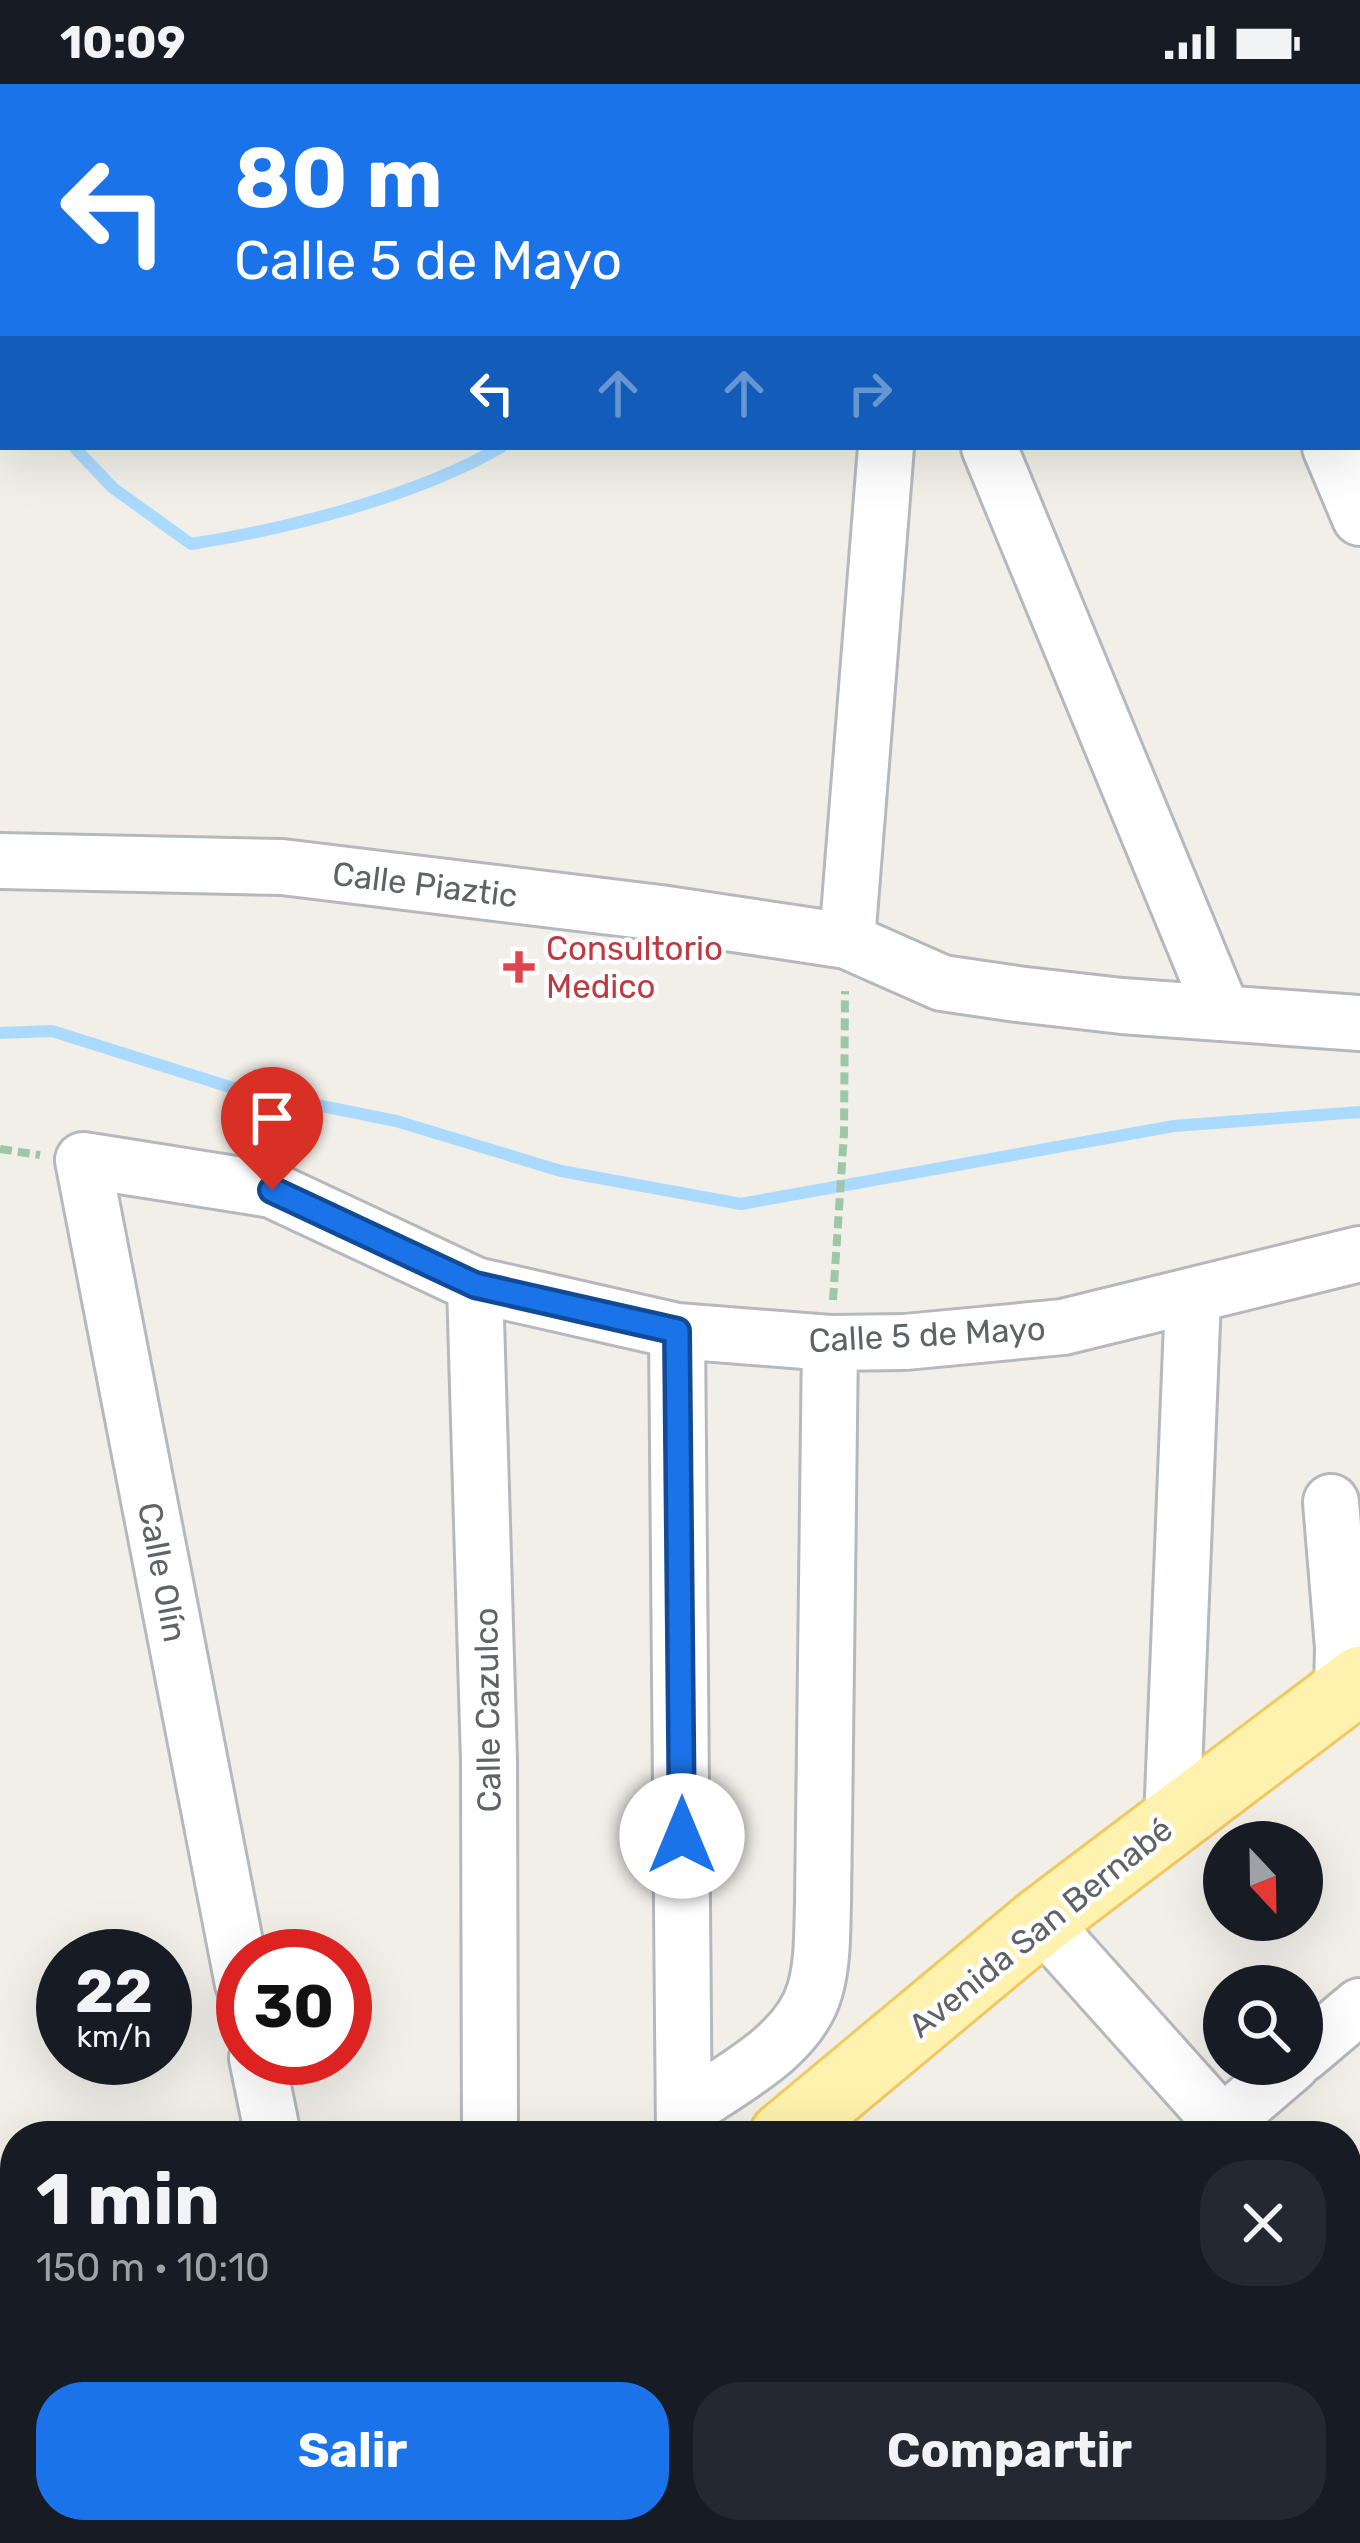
<!DOCTYPE html>
<html lang="es">
<meta charset="utf-8">
<style>
body{margin:0;font-family:Rubik,sans-serif;background:#242831;color:#f1f3f6;height:100vh;display:flex;flex-direction:column;font-size:45px;white-space:nowrap}
*{box-sizing:border-box;margin:0}
p{font-size:39px;color:#9ea1a6}
.icon{flex:none;width:66px;height:66px;fill:none;stroke:currentColor;stroke-width:2;stroke-linecap:round;stroke-linejoin:round}
.map{position:relative;flex:1;overflow:hidden}
.drawer{position:absolute;left:0px;top:2037px;width:1362px;height:423px;display:flex;flex-direction:column;background:#171b24;border-radius:48px 48px 0 0;box-shadow:0 12px 48px #0002}
.drawer>*{flex:none}
.banner{position:absolute;left:0px;top:0px;width:1362px;height:366px;box-shadow:0 12px 48px #0002;background:#1a73e8;color:#fff;overflow:hidden}
.needle{width:78px;rotate:158deg}
.controls{position:absolute;left:1203px;top:1737px;display:grid;gap:24px}
.controls a{display:grid;place-items:center;width:120px;height:120px;border-radius:50%;background:#171b24;box-shadow:0 12px 48px #0002;font-size:60px}
.speed{position:absolute;left:36px;top:1845px;display:flex;gap:24px;font-size:60px;font-weight:700;text-align:center}
.speed>*{display:grid;place-content:center;width:156px;height:156px;border-radius:50%;background:#171b24;box-shadow:0 12px 48px #0002;line-height:1}
.speed small{font-size:30px;font-weight:400}
.speed .limit{border:18px solid #d22;background:#fff;color:#111}
.pin{position:absolute;display:grid;place-items:center;width:102px;height:102px;color:#fff;margin:-123px -51px;border-radius:50% 50% 50% 0;rotate:-45deg;box-shadow:0 0 12px #0007}
.pin .icon{rotate:45deg}
.me{position:absolute;width:132px;margin:-66px;rotate:0deg;stroke-linejoin:round;filter:drop-shadow(0 0 9px #0008)}
.turn{display:flex;align-items:center;gap:42px;height:252px;padding:0 36px;font-size:54px}
.turn .icon{width:156px;height:156px;stroke-width:2.5}
.turn b{display:block;font-size:84px;line-height:102px}
.lanes{display:flex;align-items:center;height:114px;padding:0 36px;background:#0003;justify-content:center;gap:60px;direction:ltr}
.lanes .off{opacity:.35}
.round{display:grid;place-items:center;flex:none;width:126px;height:126px;border-radius:48px;background:#242831}
.headline{display:flex;align-items:center;justify-content:space-between;height:204px;padding:0 36px}
h1{font-size:72px;font-weight:700;line-height:90px}
.cta{display:flex;gap:24px;margin-top:auto;padding:24px 36px}
.cta a{flex:1;height:138px;border-radius:48px;background:#1a73e8;color:#fff;font-size:48px;font-weight:700;line-height:138px;text-align:center}
.cta a+a{background:#242831;color:#f1f3f6}
.status{display:flex;justify-content:space-between;align-items:center;height:84px;padding:0 60px;background:#171b24;direction:ltr}
.status svg{height:33px;fill:currentColor}
.map>svg:first-child{display:block}
.lines{fill:none;stroke-linecap:round;stroke-linejoin:round}
.stream{stroke:#aadaff;stroke-width:12}
.minor-casing{stroke:#b5b8bc;stroke-width:60}
.major-casing{stroke:#f2c960;stroke-width:72}
.path{stroke:#9cc7a9;stroke-width:8;stroke-dasharray:12 6;stroke-linecap:butt}
.minor{stroke:#fff;stroke-width:54}
.major{stroke:#fff2af;stroke-width:66}
.route-casing{stroke:#114b97;stroke-width:30}
.route{stroke:#1a73e8;stroke-width:21}
.health-dot{fill:#e0444e;stroke:#fff;stroke-width:4.5}
.labels{text-anchor:middle;stroke-width:9;stroke-linejoin:round;paint-order:stroke}
.street-label{font-size:33px;fill:#5f6368;stroke:#fff}
.health-label{font-size:33px;fill:#be3a42;stroke:#fff;text-anchor:start}
</style>
<div class="status"><b>10:09</b><svg viewBox="0 0 49 12"><path d="M0 12V9h3v3zM5 12V6h3v6zM10 12V3h3v9zM15 12V0h3v12zM26 1h20v11H26zM47 4h2v5h-2z"/></svg></div>
<div class="map">
<svg width="1360" height="2459" viewBox="0 0 1360 2459">
<rect width="100%" height="100%" fill="#f1efe8"/>
<g class="lines">
<path class="stream" d="M1255,3L1262,0
M0,303L3,304
M74,363L113,404L191,460C288,445 417,412 501,363
M0,949L52,947L233,1004L396,1037L561,1087L741,1120L1174,1042L1360,1028"/>
<defs>
<path id="minor" d="M320,0L321,3
M723,0L724,3
M53,3L64,0
M0,18L3,17
M1359,39L1360,38
M0,261L3,262
M989,363L1222,927
M1330,363L1360,434
M0,777L282,783L660,829L847,857L942,899L1017,910L1122,922L1360,939
M847,857L886,363
M475,1201L489,1677L490,2052
M677,1247L684,2052
M1331,1418L1343,1564L1342,1609
M1172,1737L1193,1214
M1041,1837L1222,2039
M243,1900L83,1076L272,1106L475,1201L677,1247L830,1259L905,1258L1063,1243L1360,1170
M1302,1971L1360,1922
M257,1974L273,2052
M684,2028C729,1996 799,1963 815,1906C823,1878 822,1848 823,1820L830,1259
M1208,2052L1292,1980
M1347,2207L1360,2189
M0,2229L15,2299
M1347,2349L1360,2333
M0,2428H15
M120,2445L140,2459
M396,2445L423,2459
M793,2445L812,2459
M1283,2445L1297,2459
M1158,2459L1165,2445"/>
<path id="major" d="M783,2052L1041,1837L1360,1596
M331,2459L342,2445"/>
</defs>
<use href="#minor" class="minor-casing"/>
<use href="#major" class="major-casing"/>
<path class="path" d="M0,1065L40,1071
M833,1216L844,1049L845,907"/>
<use href="#minor" class="minor"/>
<use href="#major" class="major"/>
</g>
<g class="lines">
<defs>
<path id="route" d="M272,1106L475,1201L677,1247L682,1752"/>
</defs>
<use href="#route" class="route-casing"/>
<use href="#route" class="route"/>
</g>
<path class="health-dot" d="M513 865h12v12h12v12h-12v12h-12v-12h-12v-12h12z"/>
<g class="labels">
<g class="street-label">
<text transform="translate(425 800) rotate(7)" y="12">Calle Piaztic</text>
<text transform="translate(927 1250) rotate(-3)" y="12">Calle 5 de Mayo</text>
<text transform="translate(163 1488) rotate(79)" y="12">Calle Olín</text>
<text transform="translate(487 1626) rotate(-91)" y="12">Calle Cazulco</text>
<text transform="translate(1040 1843) rotate(-39)" y="12">Avenida San Bernabé</text>
</g>
<g class="health-label">
<text x="546" y="876">Consultorio<tspan x="546" dy="38">Medico</tspan></text>
</g>
</g>
</svg>
<div class="controls">
<a><svg class="needle" viewBox="-14 -14 28 28"><path d="M0-13l5 13h-10z" fill="#e53935"/><path d="M0 13l5-13h-10z" fill="#9ea1a6"/></svg></a>
<a><svg class="icon" aria-label="search" viewBox="0 0 24 24"><circle cx="10" cy="10" r="6"/><path d="M15 15l6 6"/></svg></a>
</div>
<div class="speed"><div>22<small>km/h</small></div><div class="limit">30</div></div>
<div class="pin" style="left:272px;top:1106px;background:#d93025"><svg class="icon" aria-label="arrive" viewBox="0 0 24 24"><path d="M6 21V4h12l-3 4 3 4H6"/></svg></div>
<svg class="me" style="left:682px;top:1752px" viewBox="-20 -20 40 40"><circle r="19" fill="#fff"/><path d="M0-13L10 11 0 6-10 11z" fill="#1a73e8"/></svg>
<div class="banner">
<div class="turn"><svg class="icon" aria-label="left" viewBox="0 0 24 24"><path d="M17 20v-9H6M10 6l-5 5 5 5"/></svg><div><b>80 m</b>Calle 5 de Mayo</div></div>
<div class="lanes"><svg class="icon" aria-label="left" viewBox="0 0 24 24"><path d="M17 20v-9H6M10 6l-5 5 5 5"/></svg><svg class="icon off" aria-label="ahead" viewBox="0 0 24 24"><path d="M12 20V5M6 11l6-6 6 6"/></svg><svg class="icon off" aria-label="ahead" viewBox="0 0 24 24"><path d="M12 20V5M6 11l6-6 6 6"/></svg><svg class="icon off" aria-label="right" viewBox="0 0 24 24"><path d="M7 20v-9h11M14 6l5 5-5 5"/></svg></div>
</div>
<section class="drawer">
<div class="headline"><div><h1>1 min</h1><p>150 m · 10:10</p></div><a class="round"><svg class="icon" aria-label="close" viewBox="0 0 24 24"><path d="M6 6l12 12M18 6L6 18"/></svg></a></div>
<div class="cta"><a>Salir</a><a>Compartir</a></div>
</section>
</div>
